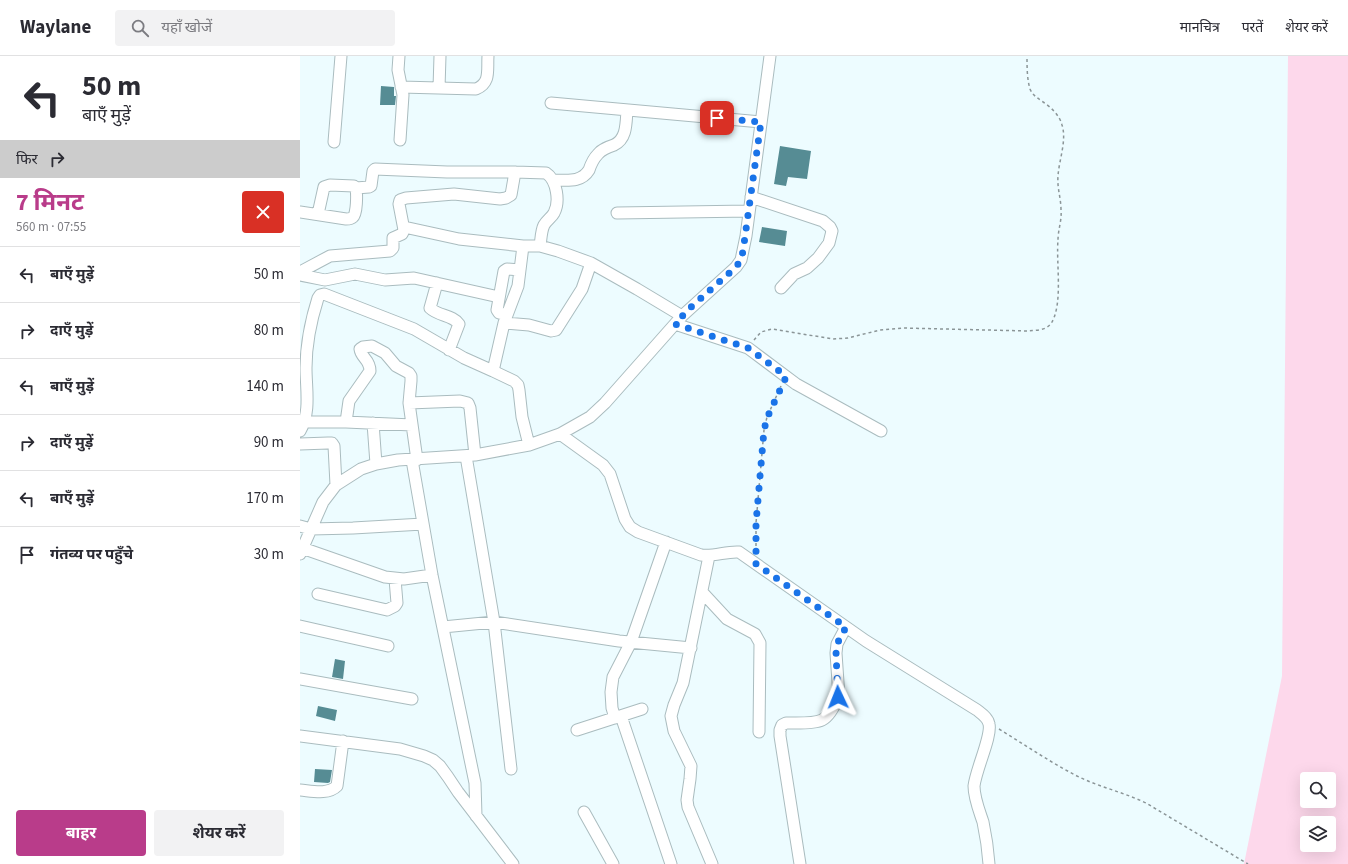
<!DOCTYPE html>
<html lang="hi">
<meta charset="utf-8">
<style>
body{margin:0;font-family:"Source Sans 3","Noto Sans Devanagari",sans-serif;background:#f2f2f3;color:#2b2b33;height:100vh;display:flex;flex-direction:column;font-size:15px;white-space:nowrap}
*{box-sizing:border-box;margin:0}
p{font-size:13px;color:#7c7c81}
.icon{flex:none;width:22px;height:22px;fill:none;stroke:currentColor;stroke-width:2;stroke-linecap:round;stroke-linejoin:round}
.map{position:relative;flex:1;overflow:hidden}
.side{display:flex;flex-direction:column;background:#fff;width:300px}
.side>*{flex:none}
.hud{background:#fff;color:#2b2b33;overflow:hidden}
.fabs{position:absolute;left:1000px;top:716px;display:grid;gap:8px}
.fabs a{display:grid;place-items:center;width:36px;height:36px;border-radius:4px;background:#fff;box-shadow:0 4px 16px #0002;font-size:20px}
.pin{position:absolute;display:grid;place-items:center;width:34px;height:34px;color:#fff;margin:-17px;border-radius:8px;box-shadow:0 2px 6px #0006}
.me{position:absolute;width:44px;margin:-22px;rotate:358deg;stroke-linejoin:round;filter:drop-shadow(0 0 3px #0008)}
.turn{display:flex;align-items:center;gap:14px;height:84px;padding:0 16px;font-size:18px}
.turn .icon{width:52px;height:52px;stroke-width:2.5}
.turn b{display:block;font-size:28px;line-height:34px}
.then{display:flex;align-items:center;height:38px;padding:0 16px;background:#0003;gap:8px;font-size:15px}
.round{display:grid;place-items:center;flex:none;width:42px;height:42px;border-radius:4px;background:#f2f2f3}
.headline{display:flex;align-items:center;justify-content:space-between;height:68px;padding:0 16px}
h1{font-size:24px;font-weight:700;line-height:30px;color:#b93c8a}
.button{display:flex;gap:8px;margin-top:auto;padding:8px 16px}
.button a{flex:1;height:46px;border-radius:4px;background:#b93c8a;color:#fff;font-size:16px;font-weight:700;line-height:46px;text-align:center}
.button a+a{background:#f2f2f3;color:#2b2b33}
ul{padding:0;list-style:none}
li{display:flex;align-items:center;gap:12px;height:56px;padding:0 16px;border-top:1px solid #e1e1e2}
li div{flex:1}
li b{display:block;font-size:15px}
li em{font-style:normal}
header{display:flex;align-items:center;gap:24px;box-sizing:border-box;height:56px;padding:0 20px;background:#fff;border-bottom:1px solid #e1e1e2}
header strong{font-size:19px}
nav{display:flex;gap:22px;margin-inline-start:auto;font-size:14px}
.search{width:280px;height:36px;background:#f2f2f3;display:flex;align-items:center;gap:10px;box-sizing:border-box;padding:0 14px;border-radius:4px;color:#7c7c81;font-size:15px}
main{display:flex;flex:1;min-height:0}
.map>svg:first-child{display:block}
.green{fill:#fdd8eb;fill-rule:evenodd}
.building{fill:#568c94}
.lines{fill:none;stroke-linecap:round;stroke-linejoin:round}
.minor-casing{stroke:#aabcbf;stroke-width:13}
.path{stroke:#8b9597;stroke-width:1.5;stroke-dasharray:3 3;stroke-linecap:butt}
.minor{stroke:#fff;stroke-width:11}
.route{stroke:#1a73e8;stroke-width:7;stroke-dasharray:0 12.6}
</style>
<header>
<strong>Waylane</strong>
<div class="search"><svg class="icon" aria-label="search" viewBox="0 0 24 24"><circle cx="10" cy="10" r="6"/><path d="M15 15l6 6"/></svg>यहाँ खोजें</div>
<nav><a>मानचित्र</a><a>परतें</a><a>शेयर करें</a></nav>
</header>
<main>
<section class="side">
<div class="hud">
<div class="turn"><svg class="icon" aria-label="left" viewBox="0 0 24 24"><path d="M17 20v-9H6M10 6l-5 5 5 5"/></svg><div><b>50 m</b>बाएँ मुड़ें</div></div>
<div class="then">फिर<svg class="icon" aria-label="right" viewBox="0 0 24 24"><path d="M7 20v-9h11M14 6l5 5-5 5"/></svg></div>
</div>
<div class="headline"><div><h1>7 मिनट</h1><p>560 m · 07:55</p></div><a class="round" style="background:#d93025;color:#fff"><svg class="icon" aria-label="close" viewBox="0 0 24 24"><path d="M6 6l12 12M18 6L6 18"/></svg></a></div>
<ul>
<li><svg class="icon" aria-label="left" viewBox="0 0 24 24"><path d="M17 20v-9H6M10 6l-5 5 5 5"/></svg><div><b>बाएँ मुड़ें</b></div><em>50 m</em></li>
<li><svg class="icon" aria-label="right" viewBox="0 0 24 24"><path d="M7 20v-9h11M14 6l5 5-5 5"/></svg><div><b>दाएँ मुड़ें</b></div><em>80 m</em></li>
<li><svg class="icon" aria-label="left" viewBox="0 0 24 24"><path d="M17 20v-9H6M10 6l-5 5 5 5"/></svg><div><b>बाएँ मुड़ें</b></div><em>140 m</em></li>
<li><svg class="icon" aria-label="right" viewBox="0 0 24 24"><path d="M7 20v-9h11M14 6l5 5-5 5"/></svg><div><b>दाएँ मुड़ें</b></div><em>90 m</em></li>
<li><svg class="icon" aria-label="left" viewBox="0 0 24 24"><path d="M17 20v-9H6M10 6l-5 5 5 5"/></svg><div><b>बाएँ मुड़ें</b></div><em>170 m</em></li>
<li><svg class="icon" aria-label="arrive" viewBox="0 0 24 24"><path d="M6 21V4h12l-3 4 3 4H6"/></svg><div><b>गंतव्य पर पहुँचे</b></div><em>30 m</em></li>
</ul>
<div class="button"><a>बाहर</a><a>शेयर करें</a></div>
</section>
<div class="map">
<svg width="1048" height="808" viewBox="0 0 1048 808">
<rect width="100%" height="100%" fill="#edfcff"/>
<path class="green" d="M988,0H1048V808H944L982,620ZM1007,723H1029V745H1007ZM1007,767H1029V789H1007Z"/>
<path class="building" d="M81,30L94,31V40H96L95,49H80Z
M480,90L511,95L507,123L488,121L486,130L474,128Z
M462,171L487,175L485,190L459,186Z
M35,603L45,605L43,623L32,621Z
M18,650L37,654L35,665L16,660Z
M15,713L32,714L30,726L28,727L14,726Z"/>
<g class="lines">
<defs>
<path id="minor" d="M99,0L98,14L103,39L100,84
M101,31L176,33C191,27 187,14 188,0
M139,32L140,0
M251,47L461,66
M34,86L41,0
M253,124C267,124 281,127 289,114C291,108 294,102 298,98C302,93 308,91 314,89C327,83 326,67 327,54
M56,132L69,131L71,130L73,115L75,113L147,116H215L246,117C257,124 260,146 254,157C252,161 247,164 244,169C241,175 241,184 240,190
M451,141L523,165L530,171L532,175L529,187L518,202L507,212L494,218L481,232
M0,156L46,163C49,163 51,163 53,161C57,158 57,138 56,132L54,130L30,129L24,131L18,158
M317,157L449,155
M104,171L159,183L223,190H240L258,195L291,207L337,233L382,260
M0,216L30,200L90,195L93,192V182L102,178L104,174L99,148L100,144L106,142L154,138L200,143L206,142L211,139L215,116
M0,219L25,224L55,218L85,224L114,222L199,241
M137,227L130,252C138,260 153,259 159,268L149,294
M207,259L199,257L197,254L204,215L207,213L220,214
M204,267L229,269L251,275L256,274L282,233L291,207
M375,268L448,292L496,328L581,375
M193,315L204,267L218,230L223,190
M109,347L160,345L168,347L170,352L175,399
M5,366H46L112,369
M46,366L49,345L70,315C70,303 61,302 60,293L63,291L72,290L85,297L96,310L109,317L111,320V325L109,347L117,404
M73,367L76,408
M0,375C11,356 6,333 6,312C6,288 11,264 18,242L20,239L24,238L114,273L164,302L193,315L214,325L218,329L219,334L222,361L229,389
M260,378L303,409L310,418L325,463L330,471L338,476L401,499C414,501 426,495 439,496L566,585L677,654C682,658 688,662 689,668C692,680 676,713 674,730C674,742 679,754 683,766C686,780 688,794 689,808
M0,388L28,387H32L34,390L36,429
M166,400L194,566L211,713
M112,404L132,519L175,727L176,760
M0,470L11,473L53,472L123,468
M2,492L85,521L104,523L132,519
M0,498L23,446L36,429L61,413L76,408L98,404L175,399L229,389L260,378L290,361L305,347L382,260L436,211L441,204L446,180L470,0
M409,500L383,627L374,649L371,660L374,675L391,710L390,723L387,744L388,751L412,808
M402,536L427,563L455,578L460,587L459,676
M18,538L87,554L95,550L97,547L95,523
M0,570L88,590
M143,571L194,566L319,585L391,592
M0,623L112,643
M321,660L371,808
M315,662L312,652L311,636L313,621L331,586L366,486
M277,674L342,653
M0,680L100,693L124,700L133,704L140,710L148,721L158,736L213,808
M0,734C12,735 28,739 37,730L43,685
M284,756L313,808
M500,808L480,680V674L482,669L486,667C496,667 514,668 522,664C530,660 535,648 539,641L536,597L537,588L546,571"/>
</defs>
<use href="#minor" class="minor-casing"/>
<path class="path" d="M454,284L461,276L472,273L533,283L548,282L580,274L603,272L728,275C736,274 747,275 752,266C763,246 756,207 758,184C758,174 762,164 761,154C761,142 757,132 758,120C759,104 767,84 762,69C760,60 751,51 743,46C738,42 733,40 730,33C727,23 727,11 727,0
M456,496V467L464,374L467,361L481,330
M699,673C725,689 750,706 777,720C799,731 823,736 846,747L948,808"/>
<use href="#minor" class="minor"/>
</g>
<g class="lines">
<path class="route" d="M417,62L461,66L443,195L441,204L436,211L390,252L375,268L448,292L478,314L486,321L467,362L464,374L456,467V508L546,571L537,588L536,598L538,641"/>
</g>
</svg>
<div class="fabs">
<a><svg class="icon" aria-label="search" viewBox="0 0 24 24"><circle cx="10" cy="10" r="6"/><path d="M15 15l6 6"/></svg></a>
<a><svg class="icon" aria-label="layers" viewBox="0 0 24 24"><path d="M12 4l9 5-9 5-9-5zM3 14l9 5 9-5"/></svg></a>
</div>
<div class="pin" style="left:417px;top:62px;background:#d93025"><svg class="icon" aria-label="arrive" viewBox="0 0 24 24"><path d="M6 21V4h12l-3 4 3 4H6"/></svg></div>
<svg class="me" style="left:538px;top:641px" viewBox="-20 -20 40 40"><path d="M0-17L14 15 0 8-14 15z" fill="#1a73e8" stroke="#fff" stroke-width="4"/></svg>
</div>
</main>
